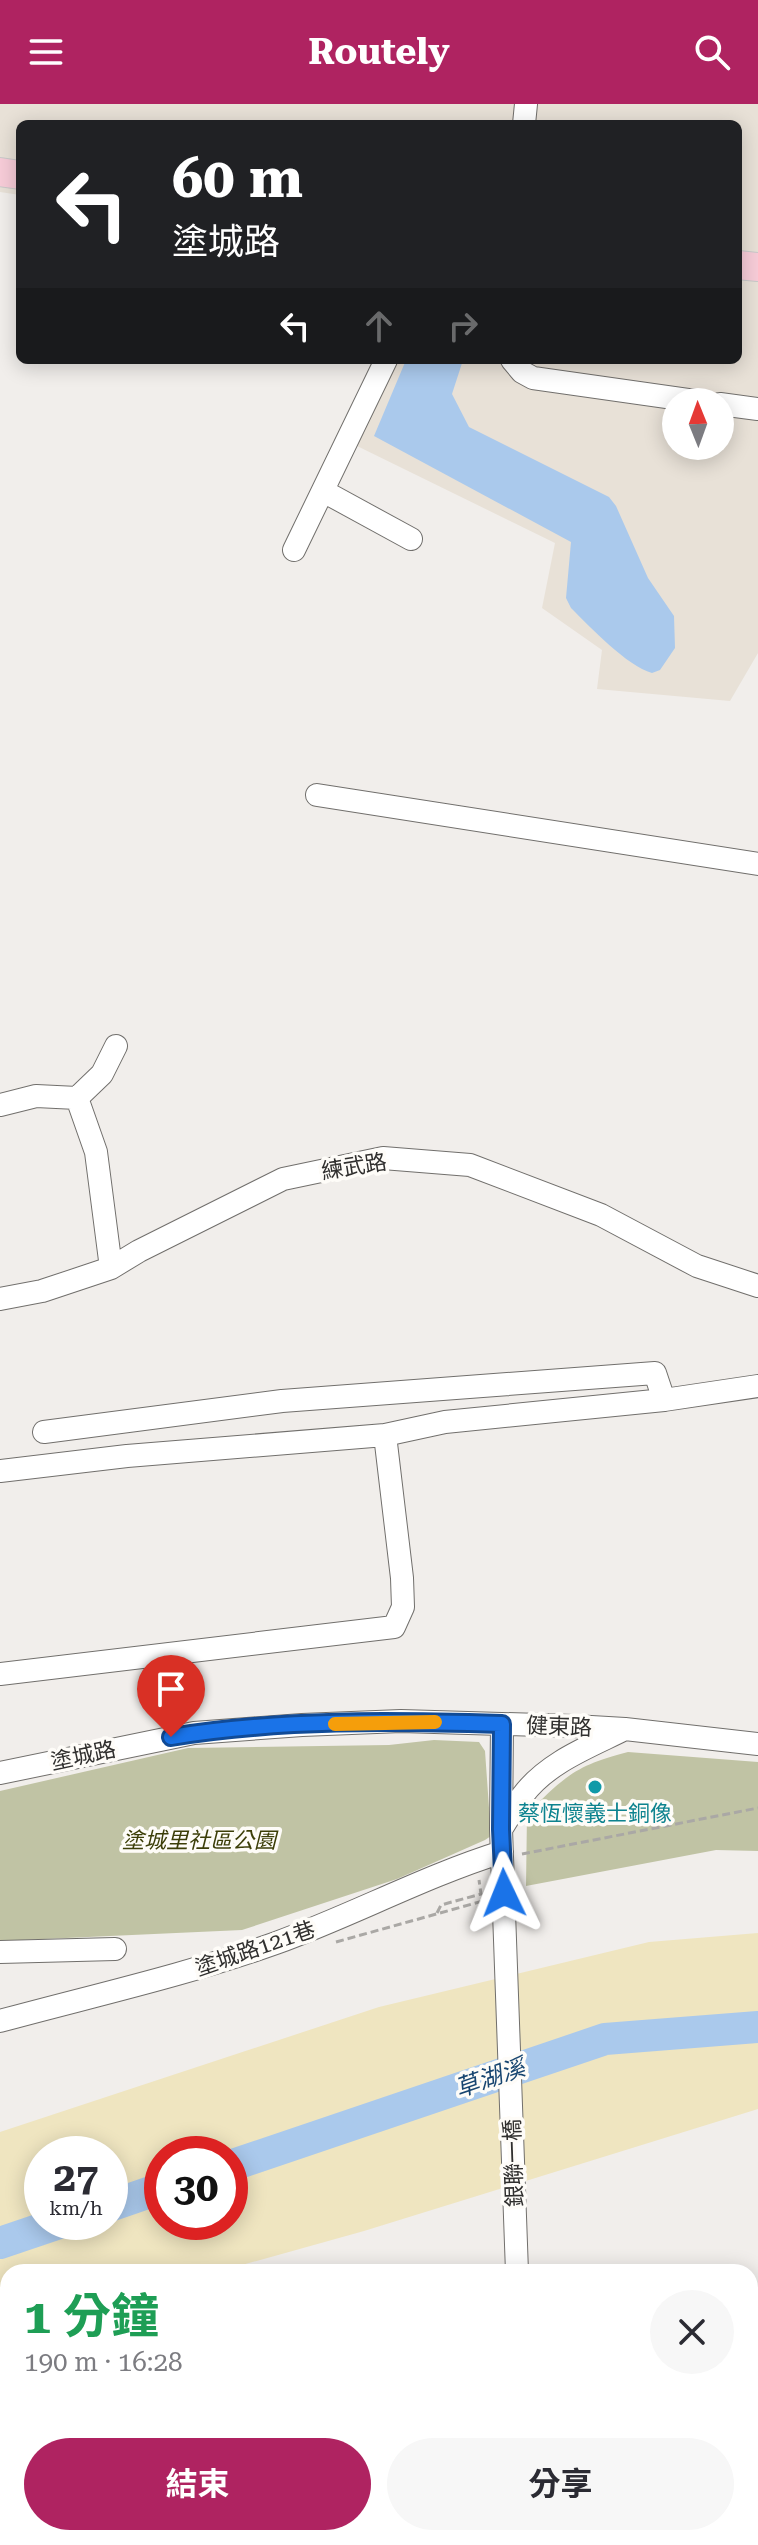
<!DOCTYPE html>
<html lang="zh-TW">
<meta charset="utf-8">
<style>
body{margin:0;font-family:"Roboto Serif","Noto Sans TC",serif;background:#f7f7f7;color:#2b2b33;height:100vh;display:flex;flex-direction:column;font-size:30px;white-space:nowrap}
*{box-sizing:border-box;margin:0}
p{font-size:26px;color:#7c7c81}
.icon{flex:none;width:44px;height:44px;fill:none;stroke:currentColor;stroke-width:2;stroke-linecap:round;stroke-linejoin:round}
.map{position:relative;flex:1;overflow:hidden}
.sheet{position:absolute;left:0px;top:2160px;width:758px;height:282px;display:flex;flex-direction:column;background:#fff;border-radius:24px 24px 0 0;box-shadow:0 4px 20px #0003}
.sheet>*{flex:none}
.top-card{position:absolute;left:16px;top:16px;width:726px;height:244px;border-radius:12px;box-shadow:0 4px 20px #0003;background:#202124;color:#fff;overflow:hidden}
.needle{width:52px;rotate:359deg}
.fabs{position:absolute;left:662px;top:284px;display:grid;gap:16px}
.fabs a{display:grid;place-items:center;width:72px;height:72px;border-radius:50%;background:#fff;box-shadow:0 4px 20px #0003;font-size:40px}
.speed{position:absolute;left:24px;top:2032px;display:flex;gap:16px;font-size:40px;font-weight:700;text-align:center}
.speed>*{display:grid;place-content:center;width:104px;height:104px;border-radius:50%;background:#fff;box-shadow:0 4px 20px #0003;line-height:1}
.speed small{font-size:20px;font-weight:400}
.speed .limit{border:12px solid #d22;background:#fff;color:#111}
.pin{position:absolute;display:grid;place-items:center;width:68px;height:68px;color:#fff;margin:-82px -34px;border-radius:50% 50% 50% 0;rotate:-45deg;box-shadow:0 0 8px #0007}
.pin .icon{rotate:45deg}
.me{position:absolute;width:88px;margin:-44px;rotate:358deg;stroke-linejoin:round;filter:drop-shadow(0 0 6px #0008)}
.turn{display:flex;align-items:center;gap:28px;height:168px;padding:0 24px;font-size:36px}
.turn .icon{width:104px;height:104px;stroke-width:2.5}
.turn b{display:block;font-size:56px;line-height:68px}
.lanes{display:flex;align-items:center;height:76px;padding:0 24px;background:#0003;justify-content:center;gap:40px;direction:ltr}
.lanes .off{opacity:.35}
.round{display:grid;place-items:center;flex:none;width:84px;height:84px;border-radius:42px;background:#f7f7f7}
.head{display:flex;align-items:center;justify-content:space-between;height:136px;padding:0 24px}
h1{font-size:48px;font-weight:700;line-height:60px;color:#1e9e55}
.primary-button{display:flex;gap:16px;margin-top:auto;padding:16px 24px}
.primary-button a{flex:1;height:92px;border-radius:48px;background:#af2361;color:#fff;font-size:32px;font-weight:700;line-height:92px;text-align:center}
.primary-button a+a{background:#f7f7f7;color:#2b2b33}
header{display:flex;justify-content:space-between;align-items:center;height:104px;padding:0 24px;background:#af2361;color:#fff;font-size:36px;font-weight:700}
.map>svg:first-child{display:block}
.built{fill:#e8e1d7;fill-rule:evenodd}
.green{fill:#c0c3a4}
.sand{fill:#efe5c0;fill-rule:evenodd}
.water{fill:#aac9ec}
.lines{fill:none;stroke-linecap:round;stroke-linejoin:round}
.river{stroke:#aac9ec;stroke-width:32}
.minor-casing{stroke:#716f6c;stroke-width:24}
.major-casing{stroke:#c9c9c9;stroke-width:30}
.path{stroke:#aaa8a5;stroke-width:3;stroke-dasharray:8 4;stroke-linecap:butt}
.minor{stroke:#fff;stroke-width:22}
.major{stroke:#f7ccd8;stroke-width:28}
.route-casing{stroke:#114b97;stroke-width:20}
.route{stroke:#1a73e8;stroke-width:14}
.slow{stroke:#f59e0b;stroke-width:14}
.culture-dot{fill:#0f9aa8;stroke:#fefcf8;stroke-width:3}
.labels{text-anchor:middle;stroke-width:7;stroke-linejoin:round;paint-order:stroke}
.street-label{font-size:22px;fill:#302f2e;stroke:#fefcf8}
.culture-label{font-size:22px;fill:#0d838f;stroke:#fefcf8}
.park-label{font-size:22px;font-style:italic;fill:#3c3e08;stroke:#fefcf8}
.water-label{font-size:24px;font-style:italic;fill:#174570;stroke:#fefcf8}
</style>
<header><svg class="icon" aria-label="menu" viewBox="0 0 24 24"><path d="M4 6h16M4 12h16M4 18h16"/></svg>Routely<svg class="icon" aria-label="search" viewBox="0 0 24 24"><circle cx="10" cy="10" r="6"/><path d="M15 15l6 6"/></svg></header>
<div class="map">
<svg width="758" height="2441" viewBox="0 0 758 2441">
<rect width="100%" height="100%" fill="#f1eeeb"/>
<path class="built" d="M0,0H758V549L730,597L597,585L602,546L542,504L555,439L355,341L398,256H738V20H20V91L0,88ZM676,298H720V342H676Z"/>
<path class="green" d="M434,1636L479,1638L485,1647L491,1732L485,1736L397,1775L242,1826L0,1837V1687L188,1644L389,1641Z
M628,1648L758,1658V1747L716,1746L526,1782L527,1710C564,1673 576,1661 628,1648Z"/>
<path class="sand" d="M758,1829V2005L364,2127L217,2168H8V2226L0,2228V2028L379,1903L649,1838ZM42,2050H110V2118H42ZM162,2050H230V2118H162Z"/>
<path class="water" d="M406,256H463L452,290L469,323L609,393L616,402L648,474L674,512L675,544L660,566L652,569C627,562 590,523 571,504L566,494L571,438L374,332Z"/>
<g class="lines">
<path class="river" d="M230,2062L605,1935L758,1923
M110,2102L162,2084
M0,2139L62,2118"/>
<defs>
<path id="minor" d="M524,20L526,0
M512,256L522,268L533,274L702,298
M720,300L758,305
M323,387L411,435
M294,446L386,256
M317,691L758,760
M77,994L102,970L116,942
M0,1001L36,992L77,994L96,1048L111,1164
M0,1195L42,1187L111,1164L139,1147L283,1075L383,1054L470,1061L601,1111L697,1162L758,1182
M44,1328L282,1297L655,1269L664,1296
M0,1367L127,1352L385,1331L445,1318L664,1296L758,1282
M0,1570L394,1523L403,1503L402,1474L385,1331
M502,1620L501,1725L517,2168
M0,1669L194,1629L302,1621L401,1617L574,1622L625,1625L758,1640
M502,1724C509,1713 515,1702 523,1691C548,1658 589,1643 625,1625
M0,1848L115,1845
M0,1917C92,1892 186,1871 276,1839C353,1811 425,1772 502,1748
M0,2349L8,2347
M167,2441L182,2434
M525,2441L527,2434
M640,2441L641,2434"/>
<path id="major" d="M0,68L20,71
M738,161L758,163"/>
</defs>
<use href="#minor" class="minor-casing"/>
<use href="#major" class="major-casing"/>
<path class="path" d="M522,1750L758,1704
M437,1809L441,1801L481,1790L479,1776
M336,1838L483,1797"/>
<use href="#minor" class="minor"/>
<use href="#major" class="major"/>
</g>
<g class="lines">
<defs>
<path id="route" d="M171,1633C280,1615 392,1617 502,1620L501,1725L504,1789"/>
</defs>
<use href="#route" class="route-casing"/>
<use href="#route" class="route"/>
<path class="slow" d="M335,1620L435,1618"/>
</g>
<circle class="culture-dot" cx="595" cy="1683" r="8"/>
<g class="labels">
<g class="street-label">
<text transform="translate(354 1062) rotate(-9)" y="8">練武路</text>
<text transform="translate(559 1622) rotate(2)" y="8">健東路</text>
<text transform="translate(83 1651) rotate(-12)" y="8">塗城路</text>
<text transform="translate(255 1844) rotate(-19)" y="8">塗城路121巷</text>
<text transform="translate(513 2059) rotate(-92)" y="8">銀聯一橋</text>
</g>
<g class="culture-label">
<text x="595" y="1717">蔡恆懷義士銅像</text>
</g>
<g class="park-label">
<text x="199" y="1744">塗城里社區公園</text>
</g>
<g class="water-label">
<text transform="translate(490 1974) rotate(-19)" y="8">草湖溪</text>
</g>
</g>
</svg>
<div class="fabs">
<a><svg class="needle" viewBox="-14 -14 28 28"><path d="M0-13l5 13h-10z" fill="#e53935"/><path d="M0 13l5-13h-10z" fill="#7c7c81"/></svg></a>
</div>
<div class="speed"><div>27<small>km/h</small></div><div class="limit">30</div></div>
<div class="pin" style="left:171px;top:1633px;background:#d93025"><svg class="icon" aria-label="arrive" viewBox="0 0 24 24"><path d="M6 21V4h12l-3 4 3 4H6"/></svg></div>
<svg class="me" style="left:504px;top:1789px" viewBox="-20 -20 40 40"><path d="M0-17L14 15 0 8-14 15z" fill="#1a73e8" stroke="#fff" stroke-width="4"/></svg>
<div class="top-card">
<div class="turn"><svg class="icon" aria-label="left" viewBox="0 0 24 24"><path d="M17 20v-9H6M10 6l-5 5 5 5"/></svg><div><b>60 m</b>塗城路</div></div>
<div class="lanes"><svg class="icon" aria-label="left" viewBox="0 0 24 24"><path d="M17 20v-9H6M10 6l-5 5 5 5"/></svg><svg class="icon off" aria-label="ahead" viewBox="0 0 24 24"><path d="M12 20V5M6 11l6-6 6 6"/></svg><svg class="icon off" aria-label="right" viewBox="0 0 24 24"><path d="M7 20v-9h11M14 6l5 5-5 5"/></svg></div>
</div>
<section class="sheet">
<div class="head"><div><h1>1 分鐘</h1><p>190 m · 16:28</p></div><a class="round"><svg class="icon" aria-label="close" viewBox="0 0 24 24"><path d="M6 6l12 12M18 6L6 18"/></svg></a></div>
<div class="primary-button"><a>結束</a><a>分享</a></div>
</section>
</div>
